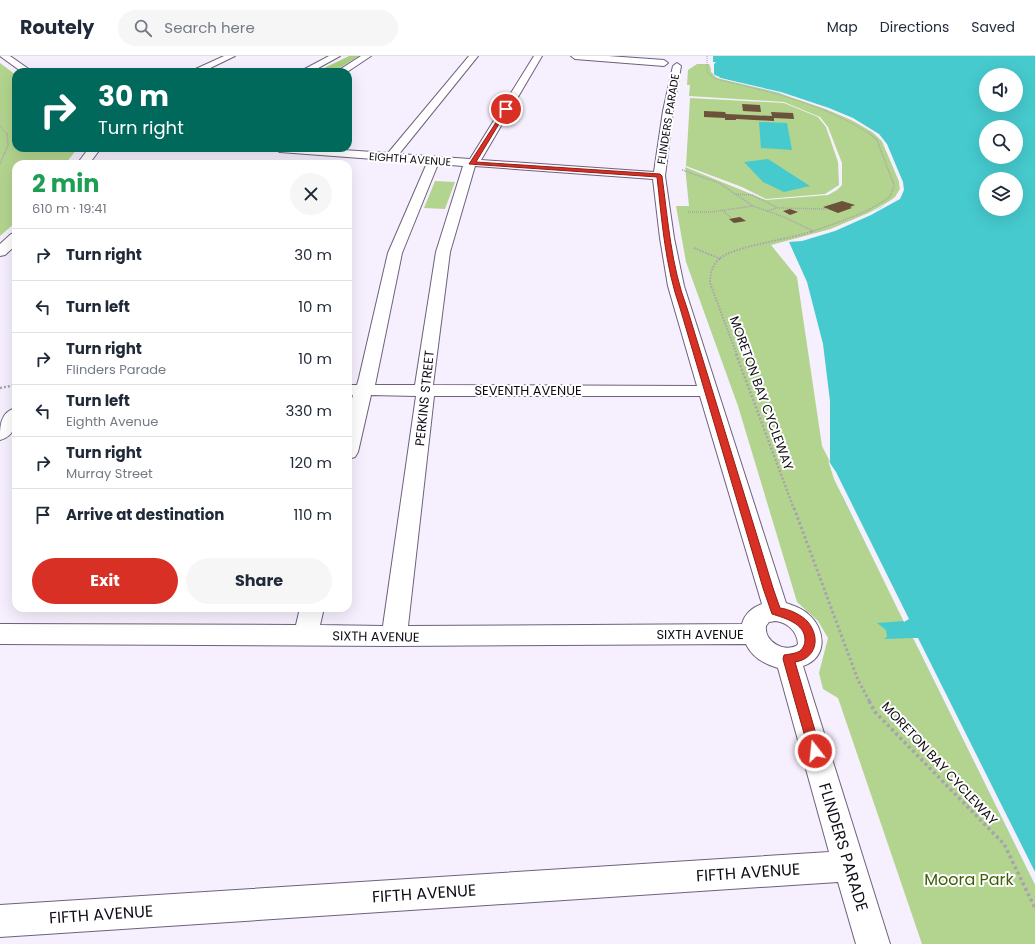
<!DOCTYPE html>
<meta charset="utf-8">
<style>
body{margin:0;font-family:Poppins,sans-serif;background:#f6f6f7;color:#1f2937;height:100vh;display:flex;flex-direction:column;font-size:15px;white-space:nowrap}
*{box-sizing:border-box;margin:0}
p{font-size:13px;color:#747a83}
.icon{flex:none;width:22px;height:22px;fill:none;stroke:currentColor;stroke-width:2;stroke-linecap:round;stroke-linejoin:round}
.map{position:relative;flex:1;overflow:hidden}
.drawer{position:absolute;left:12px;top:104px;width:340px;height:452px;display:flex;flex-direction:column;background:#fff;border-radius:12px;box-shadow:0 4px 16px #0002}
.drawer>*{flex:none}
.guide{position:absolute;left:12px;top:12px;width:340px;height:84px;border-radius:12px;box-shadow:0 4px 16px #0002;background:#00695c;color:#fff;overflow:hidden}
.controls{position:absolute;left:979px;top:12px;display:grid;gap:8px}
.controls a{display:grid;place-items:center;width:44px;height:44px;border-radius:50%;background:#fff;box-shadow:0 4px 16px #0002;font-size:20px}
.pin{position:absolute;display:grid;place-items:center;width:34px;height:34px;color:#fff;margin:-17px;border:2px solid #fff;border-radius:50%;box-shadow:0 1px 4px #0007}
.me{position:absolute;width:44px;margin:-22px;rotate:344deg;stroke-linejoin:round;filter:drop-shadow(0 0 3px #0008)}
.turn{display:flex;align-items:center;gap:14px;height:84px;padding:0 20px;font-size:18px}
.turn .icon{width:52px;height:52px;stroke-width:2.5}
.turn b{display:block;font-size:28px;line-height:34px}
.round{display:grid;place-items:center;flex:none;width:42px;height:42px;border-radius:21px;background:#f6f6f7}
.head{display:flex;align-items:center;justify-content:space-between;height:68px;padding:0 20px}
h1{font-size:24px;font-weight:700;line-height:30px;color:#1e9e55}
.button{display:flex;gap:8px;margin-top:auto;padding:8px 20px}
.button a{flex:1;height:46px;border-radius:24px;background:#d93025;color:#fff;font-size:16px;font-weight:700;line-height:46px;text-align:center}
.button a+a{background:#f6f6f7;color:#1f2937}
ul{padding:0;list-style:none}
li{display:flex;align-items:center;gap:12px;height:52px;padding:0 20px;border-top:1px solid #e0e1e3}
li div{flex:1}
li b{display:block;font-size:15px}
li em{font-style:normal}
header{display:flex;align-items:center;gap:24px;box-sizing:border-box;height:56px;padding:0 20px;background:#fff;border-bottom:1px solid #e0e1e3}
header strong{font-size:19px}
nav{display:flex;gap:22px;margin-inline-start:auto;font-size:14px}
.search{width:280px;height:36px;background:#f6f6f7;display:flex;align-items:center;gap:10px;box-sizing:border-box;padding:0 14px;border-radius:22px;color:#747a83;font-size:15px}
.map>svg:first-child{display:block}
.green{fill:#b3d48e}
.forest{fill:#a9cf80}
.water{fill:#46cace;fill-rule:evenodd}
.pier{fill:#f6effd}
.building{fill:#6c513b}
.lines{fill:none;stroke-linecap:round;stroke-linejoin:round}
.minor-casing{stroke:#6f607d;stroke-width:2}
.major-casing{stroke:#6f607d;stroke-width:2}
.path-far5{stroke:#a8a2af;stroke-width:1;stroke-dasharray:1 1;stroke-linecap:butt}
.path-far4{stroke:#a8a2af;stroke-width:1.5;stroke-dasharray:1 1;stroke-linecap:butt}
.path-far3{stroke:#a8a2af;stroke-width:2;stroke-dasharray:1.5 1.5;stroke-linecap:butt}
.path-far2{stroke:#a8a2af;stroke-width:2.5;stroke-dasharray:2 2;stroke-linecap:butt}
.path-far1{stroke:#a8a2af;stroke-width:3;stroke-dasharray:2.5 2.5;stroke-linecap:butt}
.path{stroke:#a8a2af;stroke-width:3.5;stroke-dasharray:3 3;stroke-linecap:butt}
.minor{fill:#fff;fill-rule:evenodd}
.major{fill:#fff;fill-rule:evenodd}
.route{fill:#d93025;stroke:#8d1f18}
.labels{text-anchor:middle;stroke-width:4;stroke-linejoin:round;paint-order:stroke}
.far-street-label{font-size:11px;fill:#110b16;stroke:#fff}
.street-label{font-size:13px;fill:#110b16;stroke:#fff}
.near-street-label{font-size:16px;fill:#110b16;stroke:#fff}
.near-park-label{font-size:16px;fill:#3e5e05;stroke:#fff}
</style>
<header>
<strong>Routely</strong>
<div class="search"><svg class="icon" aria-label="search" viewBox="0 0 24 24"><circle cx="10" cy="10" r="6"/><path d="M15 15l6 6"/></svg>Search here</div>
<nav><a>Map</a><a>Directions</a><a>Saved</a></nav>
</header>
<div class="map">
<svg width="1035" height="888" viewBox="0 0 1035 888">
<rect width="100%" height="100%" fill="#f6effd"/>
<path class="green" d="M0,7L16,19V92H78L65,108H16V166L0,180Z
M697,8H709L714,20L718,22L779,37L826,53L858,67L876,78L882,85L899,125L900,133L895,142L867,158L831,173L771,189L797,221L822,390L1035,809V888H922L838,642L823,633L819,617L828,582L818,565L797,546L738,350L686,206L676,150H689L685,111L766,144L828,139L837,134L842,129V107L828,71L820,61L784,46L689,40L690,29H687L688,14Z
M690,42L784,47L818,61L826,71L838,106L839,129L825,138L766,143L742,131L686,110Z
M435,125L455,126L445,153L424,152Z"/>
<path class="forest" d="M349,0H359L333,16H316Z"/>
<path class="water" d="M710,0H1035V829L913,582L884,583L887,581L886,574L877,567L904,565L843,442L830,407V345L823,288L807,226L789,186L833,174L869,158L897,142L902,130L885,88L880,81L859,67L835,55L789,40L717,21L720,20H715L714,19ZM986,19H1016V49H986ZM986,71H1016V101H986ZM986,123H1016V153H986Z
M759,66L787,67L792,94L761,92Z
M768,103L810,130L784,136L763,126L744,106Z"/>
<path class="pier" d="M710,0H713V6H716L714,8V18L720,22L781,36L829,52L853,62L879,78L887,88L903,126L904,134L900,143L871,159L835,175L802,185L787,186L831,173L880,152L895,141L900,133L899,125L882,85L872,76L850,63L826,53L779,37L718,22L711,16Z
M828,404L836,416L909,563L904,566L834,423Z
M913,582H918L1035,816V829Z"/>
<path class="building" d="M742,48L760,49L761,56L743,55Z
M704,55L725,56L726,58L772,60L771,56L793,57L794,63L774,62V65L736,63V64H725V62L704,61Z
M842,145L855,149L850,151L852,152L838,157L823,151Z
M790,153L798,156L790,159L783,155Z
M740,161L746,165L734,167L729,163Z"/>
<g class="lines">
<defs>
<path id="minor" d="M224,0H235L202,16H189Z
M361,0H371L347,16H336Z
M469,0H478L399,98L470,103L534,0H542L481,104L654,116L663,55L673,10L677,7L681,10L673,55L665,120L674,182L684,230L786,547C794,550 802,552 808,558C826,573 828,602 803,610L890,888H856L838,826L0,881V849L829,796L778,612C764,608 752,601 746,588L394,590L0,588V568L296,569L300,552H324L320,569L383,570L416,340L371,339L358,396L355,401L348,403V357L353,339H348V329H357L359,322L388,197L427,107L280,96L274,93L313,92L388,97ZM438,108L463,110L436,196L415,329H375L402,197ZM475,110L653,123L660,182L668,230L697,330L433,329L450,196ZM434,340H700L762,548C752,552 745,557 742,568L408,570ZM776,565C788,567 797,575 798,588L796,590C783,596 764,585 766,570L769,566Z
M571,0H608L664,4L668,7L664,10L575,3Z
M16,352C16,366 16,380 0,384C0,370 0,356 16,352Z"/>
<path id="major" d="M0,0H10L33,16H22Z
M329,0H340L311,16H299Z
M89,92H101L89,108H77Z
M16,177V189L5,199L0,200V188L11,178Z"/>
</defs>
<use href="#minor" class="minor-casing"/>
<use href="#major" class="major-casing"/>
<path class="path-far5" d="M707,0V16L715,23C771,36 821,47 870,78
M0,70L7,78"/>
<path class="path-far4" d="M0,108L8,89L7,77
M682,114L719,127L753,150
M734,138L752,139L778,152L828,153
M722,154L731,162
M767,155L777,152
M688,156H711L753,150L784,161L813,175
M811,176C835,167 863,159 885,144C891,141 893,135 894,129L877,84L869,77"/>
<path class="path-far3" d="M694,192L721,203
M737,299L710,227C710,219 712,210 718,204C731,190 793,183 813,175"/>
<path class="path-far2" d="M736,298L794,453
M0,332L16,329"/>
<path class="path-far1" d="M794,452L858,624L870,646"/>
<path class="path" d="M869,645L875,656L1004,788L1035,852"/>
<use href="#minor" class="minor"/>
<use href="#major" class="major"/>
</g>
<path class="route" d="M506,51L508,53L476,106L660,118L662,120C668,164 671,210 687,252L773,532L780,552C789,553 802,559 808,566C821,582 816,603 795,606L821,695L819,699L815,701L811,699L809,695L783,603L784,599C789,598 795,598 800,595C803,592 805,589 805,584C805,567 784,562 772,558L763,532L680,252C665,210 662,165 657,121L469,108Z"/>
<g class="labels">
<g class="far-street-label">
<text transform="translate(668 63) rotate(-81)" y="4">FLINDERS PARADE</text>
<text transform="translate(410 103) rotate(4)" y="4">EIGHTH AVENUE</text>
</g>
<g class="street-label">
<text x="528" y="339">SEVENTH AVENUE</text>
<text transform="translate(762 337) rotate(70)" y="5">MORETON BAY CYCLEWAY</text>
<text transform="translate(424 342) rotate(-84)" y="5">PERKINS STREET</text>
<text x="700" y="583">SIXTH AVENUE</text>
<text transform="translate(376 580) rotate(1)" y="5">SIXTH AVENUE</text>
<text transform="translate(940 707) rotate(47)" y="5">MORETON BAY CYCLEWAY</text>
</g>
<g class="near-street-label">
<text transform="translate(844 791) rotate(73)" y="6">FLINDERS PARADE</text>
<text transform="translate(748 816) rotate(-4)" y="6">FIFTH AVENUE</text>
<text transform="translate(424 837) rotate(-4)" y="6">FIFTH AVENUE</text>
<text transform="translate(101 858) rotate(-4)" y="6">FIFTH AVENUE</text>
</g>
<g class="near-park-label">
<text x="969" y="829">Moora Park</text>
</g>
</g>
</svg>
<div class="controls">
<a><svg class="icon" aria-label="sound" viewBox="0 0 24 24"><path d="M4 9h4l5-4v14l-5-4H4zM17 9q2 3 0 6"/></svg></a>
<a><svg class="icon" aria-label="search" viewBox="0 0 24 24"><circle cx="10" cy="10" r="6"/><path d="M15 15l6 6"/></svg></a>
<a><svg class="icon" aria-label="layers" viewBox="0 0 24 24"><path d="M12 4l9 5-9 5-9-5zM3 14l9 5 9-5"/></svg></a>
</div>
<div class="pin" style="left:506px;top:53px;background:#d93025"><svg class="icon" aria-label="arrive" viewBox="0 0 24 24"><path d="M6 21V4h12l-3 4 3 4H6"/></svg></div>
<svg class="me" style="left:815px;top:695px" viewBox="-20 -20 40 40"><circle r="17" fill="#d93025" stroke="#fff" stroke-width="3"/><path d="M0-11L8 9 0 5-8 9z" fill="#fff"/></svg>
<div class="guide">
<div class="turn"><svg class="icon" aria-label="right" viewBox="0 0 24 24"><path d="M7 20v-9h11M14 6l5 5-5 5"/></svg><div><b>30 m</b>Turn right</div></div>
</div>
<section class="drawer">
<div class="head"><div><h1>2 min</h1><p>610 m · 19:41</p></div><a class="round"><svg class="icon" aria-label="close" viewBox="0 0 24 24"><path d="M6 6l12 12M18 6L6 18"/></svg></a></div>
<ul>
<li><svg class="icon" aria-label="right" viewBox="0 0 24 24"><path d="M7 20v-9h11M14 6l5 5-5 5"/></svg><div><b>Turn right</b></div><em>30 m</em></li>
<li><svg class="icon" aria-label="left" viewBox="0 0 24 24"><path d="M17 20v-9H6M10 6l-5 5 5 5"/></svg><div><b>Turn left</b></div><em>10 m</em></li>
<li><svg class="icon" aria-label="right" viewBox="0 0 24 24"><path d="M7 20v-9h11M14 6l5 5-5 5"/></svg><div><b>Turn right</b><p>Flinders Parade</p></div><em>10 m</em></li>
<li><svg class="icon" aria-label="left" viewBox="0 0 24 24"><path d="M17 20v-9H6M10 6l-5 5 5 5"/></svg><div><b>Turn left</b><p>Eighth Avenue</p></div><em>330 m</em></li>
<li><svg class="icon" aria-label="right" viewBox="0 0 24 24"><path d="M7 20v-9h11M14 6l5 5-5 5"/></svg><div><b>Turn right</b><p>Murray Street</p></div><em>120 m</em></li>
<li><svg class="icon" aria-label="arrive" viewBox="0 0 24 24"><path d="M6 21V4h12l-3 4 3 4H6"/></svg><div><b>Arrive at destination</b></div><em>110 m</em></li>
</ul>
<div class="button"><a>Exit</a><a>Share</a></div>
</section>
</div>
